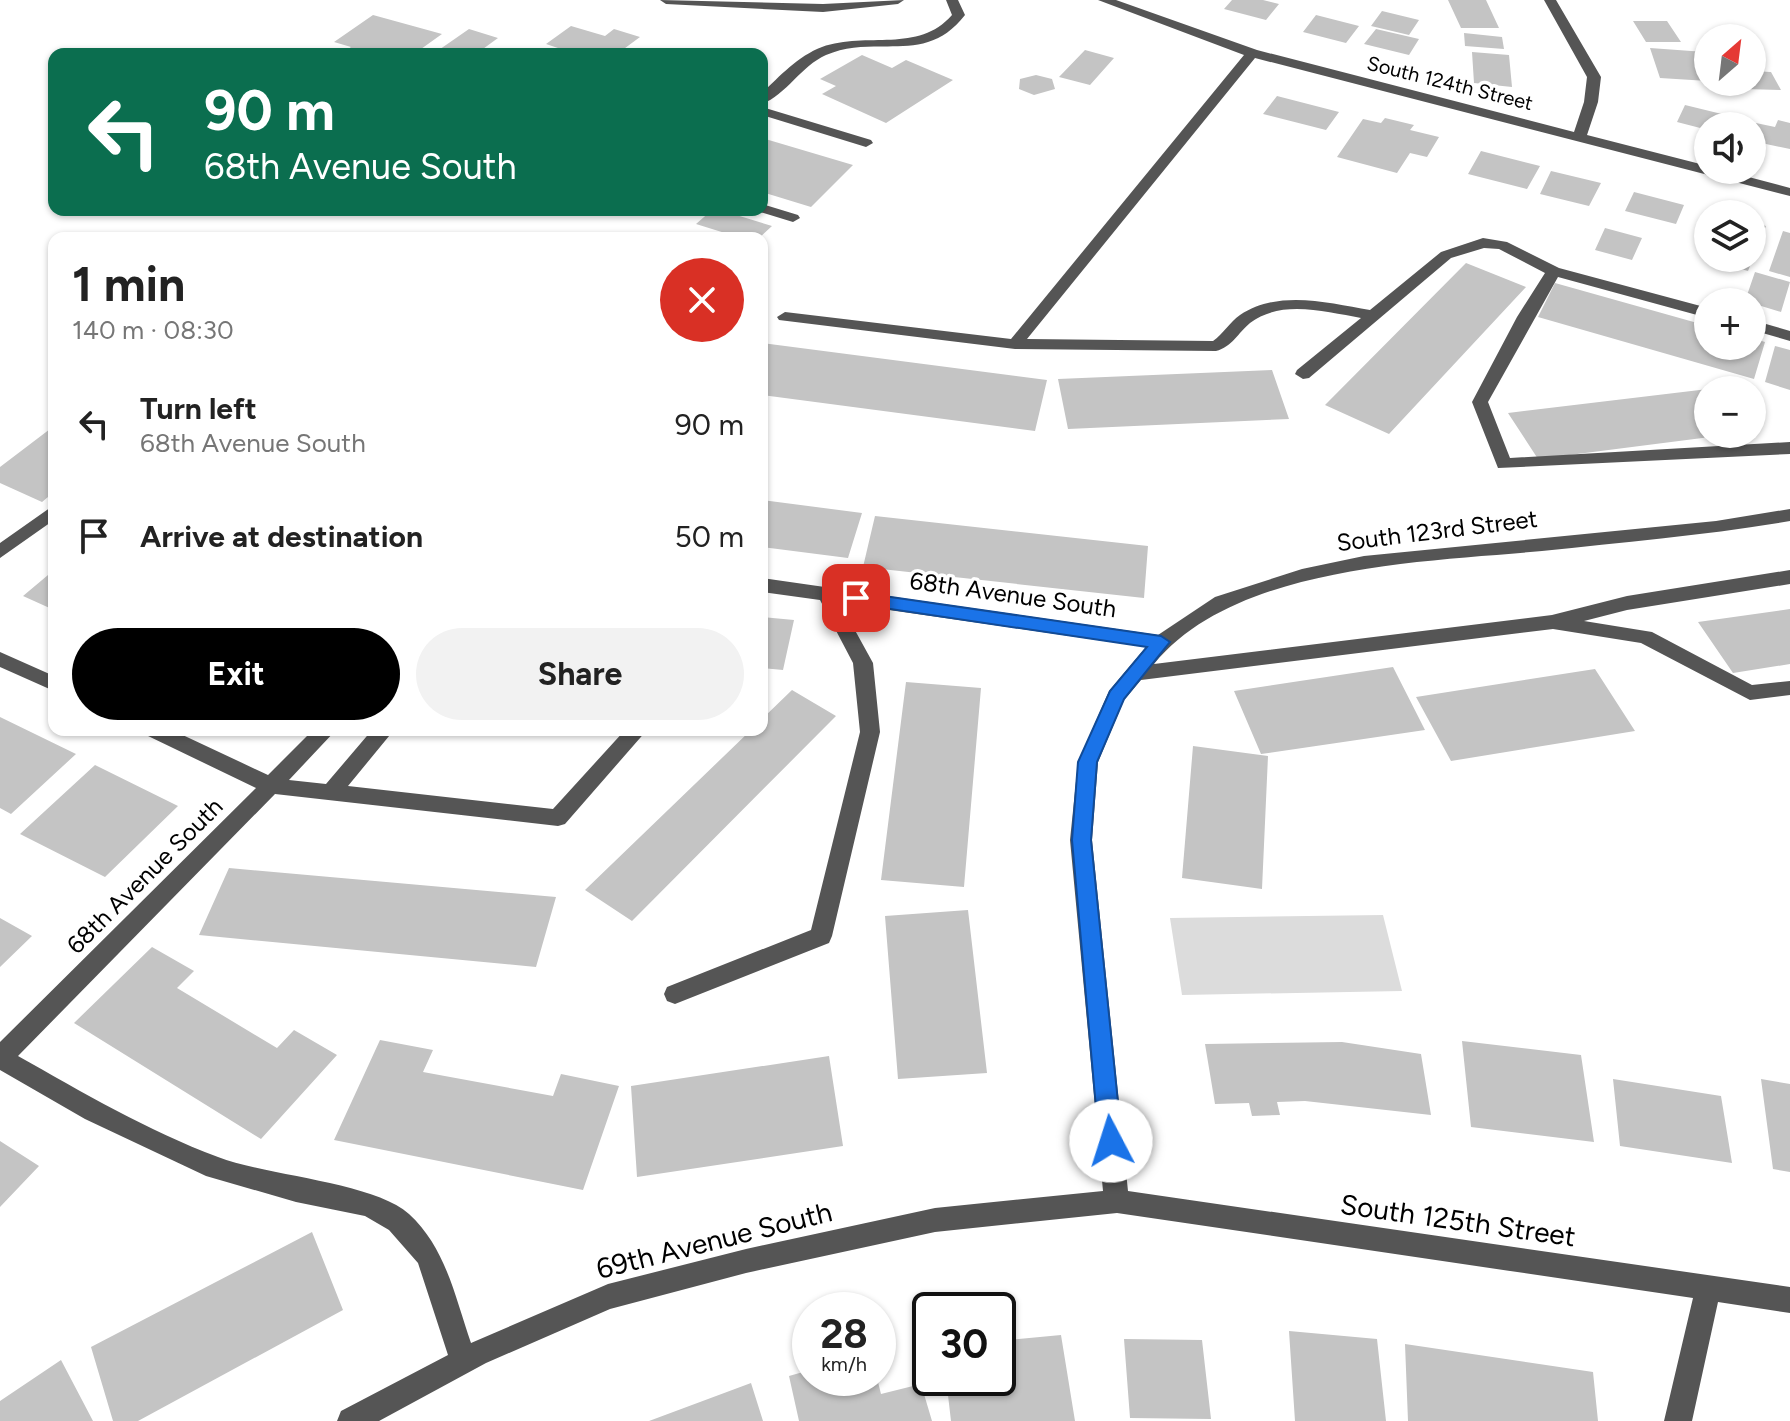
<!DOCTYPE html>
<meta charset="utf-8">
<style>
body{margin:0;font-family:Figtree,sans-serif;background:#f2f2f2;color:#222;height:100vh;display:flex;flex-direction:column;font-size:30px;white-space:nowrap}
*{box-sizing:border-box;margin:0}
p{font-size:26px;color:#767676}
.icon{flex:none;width:44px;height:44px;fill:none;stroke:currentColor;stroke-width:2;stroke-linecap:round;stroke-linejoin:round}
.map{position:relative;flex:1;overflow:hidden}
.sheet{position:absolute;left:48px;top:232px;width:720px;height:504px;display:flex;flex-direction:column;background:#fff;border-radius:16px;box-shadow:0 2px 6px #0004}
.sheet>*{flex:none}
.top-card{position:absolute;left:48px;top:48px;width:720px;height:168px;border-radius:16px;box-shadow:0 2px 6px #0004;background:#0b6e4f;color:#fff;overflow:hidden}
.needle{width:52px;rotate:28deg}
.fabs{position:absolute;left:1694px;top:24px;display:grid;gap:16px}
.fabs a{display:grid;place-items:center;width:72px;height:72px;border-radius:50%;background:#fff;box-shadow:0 2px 6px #0004;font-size:40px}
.speed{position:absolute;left:792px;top:1292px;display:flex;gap:16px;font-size:40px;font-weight:700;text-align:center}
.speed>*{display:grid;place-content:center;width:104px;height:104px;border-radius:50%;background:#fff;box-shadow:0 2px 6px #0004;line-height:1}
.speed small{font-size:20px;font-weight:400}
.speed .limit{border:4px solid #111;border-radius:12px;background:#fff;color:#111}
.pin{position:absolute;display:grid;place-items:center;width:68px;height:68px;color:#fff;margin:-34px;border-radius:16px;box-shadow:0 4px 12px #0006}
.me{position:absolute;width:88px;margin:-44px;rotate:355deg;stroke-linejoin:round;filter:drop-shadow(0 0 6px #0008)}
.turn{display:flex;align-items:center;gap:28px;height:168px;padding:0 24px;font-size:36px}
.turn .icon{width:104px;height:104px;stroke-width:2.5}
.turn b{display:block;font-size:56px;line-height:68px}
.round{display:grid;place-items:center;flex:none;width:84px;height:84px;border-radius:42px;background:#f2f2f2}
.head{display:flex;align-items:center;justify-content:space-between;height:136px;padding:0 24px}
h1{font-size:48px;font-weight:700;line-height:60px}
.button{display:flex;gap:16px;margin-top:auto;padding:16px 24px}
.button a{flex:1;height:92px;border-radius:48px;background:#000;color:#fff;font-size:32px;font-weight:700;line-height:92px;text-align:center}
.button a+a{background:#f2f2f2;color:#222}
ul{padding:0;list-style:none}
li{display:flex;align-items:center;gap:24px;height:112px;padding:0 24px}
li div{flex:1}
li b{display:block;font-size:30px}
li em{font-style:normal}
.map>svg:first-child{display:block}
.green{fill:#dcdcdc}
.building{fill:#c4c4c4}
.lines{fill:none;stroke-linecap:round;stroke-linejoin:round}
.minor{fill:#555;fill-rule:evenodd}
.route{fill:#1a73e8;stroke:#114b97;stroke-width:2}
.labels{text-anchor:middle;stroke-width:7;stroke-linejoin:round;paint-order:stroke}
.far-street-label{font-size:20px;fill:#000;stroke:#fff}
.street-label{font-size:24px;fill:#000;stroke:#fff}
.near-street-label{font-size:28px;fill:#000;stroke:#fff}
</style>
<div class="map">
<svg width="1790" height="1421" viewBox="0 0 1790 1421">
<rect width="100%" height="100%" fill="#fff"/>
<path class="green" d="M1383,915L1402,991L1182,995L1170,918Z"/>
<path class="building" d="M1232,0H1263L1279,4L1266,20L1224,9Z
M1448,0H1486L1499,28H1461Z
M1382,11L1419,20L1409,35L1371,26Z
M373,15L442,34L414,54H341L351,47L334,42Z
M1316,15L1359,26L1346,43L1303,32Z
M1633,21H1667L1681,42H1646Z
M571,26L605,36L614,29L640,37L617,54H576L546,44Z
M469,29L498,38L476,54H433Z
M1376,29L1419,39L1409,55L1364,44Z
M1464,33L1502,37L1504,49L1465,46Z
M1650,48L1705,52L1708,81L1660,78Z
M1085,50L1114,58L1090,85L1059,77Z
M1472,52L1509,55L1512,87L1474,83Z
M862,55L892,68L906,60L953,80L886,123L822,94L836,86L820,79Z
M1752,71L1771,72L1781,90L1745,89L1741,82H1752Z
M1036,75L1052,79L1055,89L1034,95L1019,89L1020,79Z
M1277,96L1339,112L1326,130L1263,114Z
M1685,105L1734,117L1730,126H1708V130L1677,122Z
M1385,118L1414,125L1410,130L1439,137L1427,157L1410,153L1397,173L1337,157L1363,119L1381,123Z
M1778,120L1790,123V149L1752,141L1756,123L1775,127Z
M762,138L853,165L811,207L762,192Z
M1481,151L1540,166L1527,189L1468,174Z
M1551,171L1601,183L1589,206L1540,194Z
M1634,192L1684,205L1676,224L1625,211Z
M712,210H720L772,226L759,238H741L696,224Z
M1752,222L1766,226L1748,271L1706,259L1752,258Z
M1605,228L1642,238L1632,260L1595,250Z
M1783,231L1790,233V277L1769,271Z
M1466,263L1526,287L1389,434L1325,405Z
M1755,272L1790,282L1781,312L1745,301Z
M1555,283L1708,326V346H1752V338L1765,342L1754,379L1538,317Z
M762,343L1047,380L1035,431L762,395Z
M1775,346L1790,350V390L1765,382Z
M1272,370L1289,419L1068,429L1058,379Z
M1708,389V434L1718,436L1538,459L1508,413Z
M54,426V492L42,502L0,483V467Z
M762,500L862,513L848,558L762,547Z
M875,516L1148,546L1144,598L863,567Z
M54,570V610L23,596Z
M1790,609V664L1733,673L1698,622Z
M762,617L794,620L783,670L762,668Z
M1393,667L1425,730L1261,754L1234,691Z
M1595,669L1635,731L1451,761L1416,697Z
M906,682L981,688L964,887L881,880Z
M792,690L836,716L632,921L585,890L751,730H762V719Z
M0,717L76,754L11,814L0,808Z
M1193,746L1268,756L1262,889L1182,878Z
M95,765L178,806L105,877L20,834Z
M229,868L556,897L536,967L199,935Z
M968,910L987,1073L898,1079L885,916Z
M0,918L32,936L0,967Z
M152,947L194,971L177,988L277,1048L294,1030L337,1055L261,1139L74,1023Z
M380,1040L433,1050L423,1072L553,1096L561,1074L619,1086L583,1190L334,1140Z
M1462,1041L1581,1055L1594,1142L1471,1127Z
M1342,1042L1421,1054L1431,1115L1305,1101L1277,1102L1280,1115L1252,1116L1249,1103L1215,1104L1205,1044Z
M829,1056L843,1146L637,1177L631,1086Z
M1613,1079L1721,1096L1732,1163L1620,1146Z
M1761,1079L1790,1084V1172L1773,1169Z
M0,1141L39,1166L0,1207Z
M312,1232L343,1310L138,1421H113L91,1347Z
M1289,1331L1377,1339L1386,1421H1295Z
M1061,1335L1075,1421H951L946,1378H998V1341Z
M1124,1339L1202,1340L1211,1419L1130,1418Z
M1405,1344L1593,1372L1598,1421H1408Z
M61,1360L93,1421H0V1401Z
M810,1370V1378H877L881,1394L921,1384L932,1421H799L789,1376Z
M751,1383L763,1421H649Z"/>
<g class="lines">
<path class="minor" d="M660,0L823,4L904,0L898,4L823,12L666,4Z
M946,0H958L965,15C925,67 876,33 826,55C801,66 786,95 762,104V93C780,76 798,56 822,47C867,31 918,54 952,15Z
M1098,0H1116L1257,50L1574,132L1584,102L1587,77L1544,0H1556L1601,77L1598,102L1587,135L1708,166V170H1722L1790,188V196L1255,58L1027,339L1213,341C1223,334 1230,322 1240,315C1279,289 1329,303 1370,310L1441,252L1483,238L1507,242L1559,268L1708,308V318L1558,277L1488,402L1510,458L1790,442V454L1498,468L1472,402L1517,317L1545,273L1499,249L1484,248L1451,258L1309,378L1303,379L1295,374L1297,370L1361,318C1326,312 1281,299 1250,323C1238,333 1232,347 1216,351L1015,349L779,320L777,317L785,312L1011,339L1244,55Z
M762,107L871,140L873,143L866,147L762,115Z
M762,204L798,215L800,218L793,222L757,211L762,210Z
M1752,320L1790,331V341L1752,330Z
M54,505V520L0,558V543Z
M1790,509V521C1708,535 1625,542 1542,551C1424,562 1235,565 1154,664L1552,615L1627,596L1790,570V584L1627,610L1584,621L1652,632L1752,685L1790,681V695L1750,700L1641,643L1553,629L1141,680L1124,700L1098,762L1092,840L1128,1191L1790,1287V1313L1718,1302L1692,1421H1664L1693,1298L1117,1213L935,1232L746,1273L610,1309L486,1363L379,1421H337L341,1411L448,1355L418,1263L389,1230L365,1216L296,1202L206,1176L85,1119L0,1070V1042L256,788L146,735L143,730H172L268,775L313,730H336L289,780L326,784L372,730H394L348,786L553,809L625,730H647L565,824L558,826L275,794L18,1056C82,1092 148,1131 218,1157C267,1176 373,1182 409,1214C446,1248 455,1297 471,1343L608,1284L746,1249L935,1208L1103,1191L1070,840L1078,762L1109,691L1146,647L840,603L873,663L880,732L832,936L829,943L675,1004L667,1001L664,994L667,987L811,930L860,732L853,663L820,600L762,592V578L1158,635L1215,597L1302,569L1364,556L1716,521Z
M0,652L54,676V691L0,667Z"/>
</g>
<path class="route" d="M856,592L1161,636L1170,642L1124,699L1097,762L1091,840L1122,1141L1118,1148L1111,1151L1103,1148L1099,1141L1072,840L1078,762L1110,691L1147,647L850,603V594Z"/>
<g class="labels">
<g class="far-street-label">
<text transform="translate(1450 83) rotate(14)" y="7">South 124th Street</text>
</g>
<g class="street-label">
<text transform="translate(1437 531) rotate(-7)" y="8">South 123rd Street</text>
<text transform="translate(1013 595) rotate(8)" y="8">68th Avenue South</text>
<text transform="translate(145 876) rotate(-45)" y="8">68th Avenue South</text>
</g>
<g class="near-street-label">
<text transform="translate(1458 1220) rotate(8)" y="10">South 125th Street</text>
<text transform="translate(714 1240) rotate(-14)" y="10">69th Avenue South</text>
</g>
</g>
</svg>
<div class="fabs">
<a><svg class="needle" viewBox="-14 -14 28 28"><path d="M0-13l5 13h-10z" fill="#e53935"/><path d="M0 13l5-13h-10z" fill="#767676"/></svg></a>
<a><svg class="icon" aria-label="sound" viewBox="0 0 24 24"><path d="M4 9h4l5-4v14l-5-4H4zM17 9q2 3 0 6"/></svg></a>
<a><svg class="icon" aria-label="layers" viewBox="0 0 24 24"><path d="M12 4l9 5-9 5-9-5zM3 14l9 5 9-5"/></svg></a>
<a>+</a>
<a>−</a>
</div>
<div class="speed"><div>28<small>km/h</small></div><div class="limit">30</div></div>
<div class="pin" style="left:856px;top:598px;background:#d93025"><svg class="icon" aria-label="arrive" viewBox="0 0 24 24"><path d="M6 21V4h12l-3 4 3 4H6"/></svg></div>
<svg class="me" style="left:1111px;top:1141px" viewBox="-20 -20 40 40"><circle r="19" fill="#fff"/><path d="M0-13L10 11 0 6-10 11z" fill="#1a73e8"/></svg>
<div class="top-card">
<div class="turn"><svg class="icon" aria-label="left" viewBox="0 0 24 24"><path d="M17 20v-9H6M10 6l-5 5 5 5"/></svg><div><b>90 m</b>68th Avenue South</div></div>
</div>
<section class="sheet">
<div class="head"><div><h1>1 min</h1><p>140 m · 08:30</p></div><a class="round" style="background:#d93025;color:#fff"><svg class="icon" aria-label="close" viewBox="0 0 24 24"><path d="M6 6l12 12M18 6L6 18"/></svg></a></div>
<ul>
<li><svg class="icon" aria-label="left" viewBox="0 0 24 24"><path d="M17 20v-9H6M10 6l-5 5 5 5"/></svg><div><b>Turn left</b><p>68th Avenue South</p></div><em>90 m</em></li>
<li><svg class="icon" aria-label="arrive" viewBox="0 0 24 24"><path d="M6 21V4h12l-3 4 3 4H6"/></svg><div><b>Arrive at destination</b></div><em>50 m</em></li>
</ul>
<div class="button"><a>Exit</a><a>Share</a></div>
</section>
</div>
